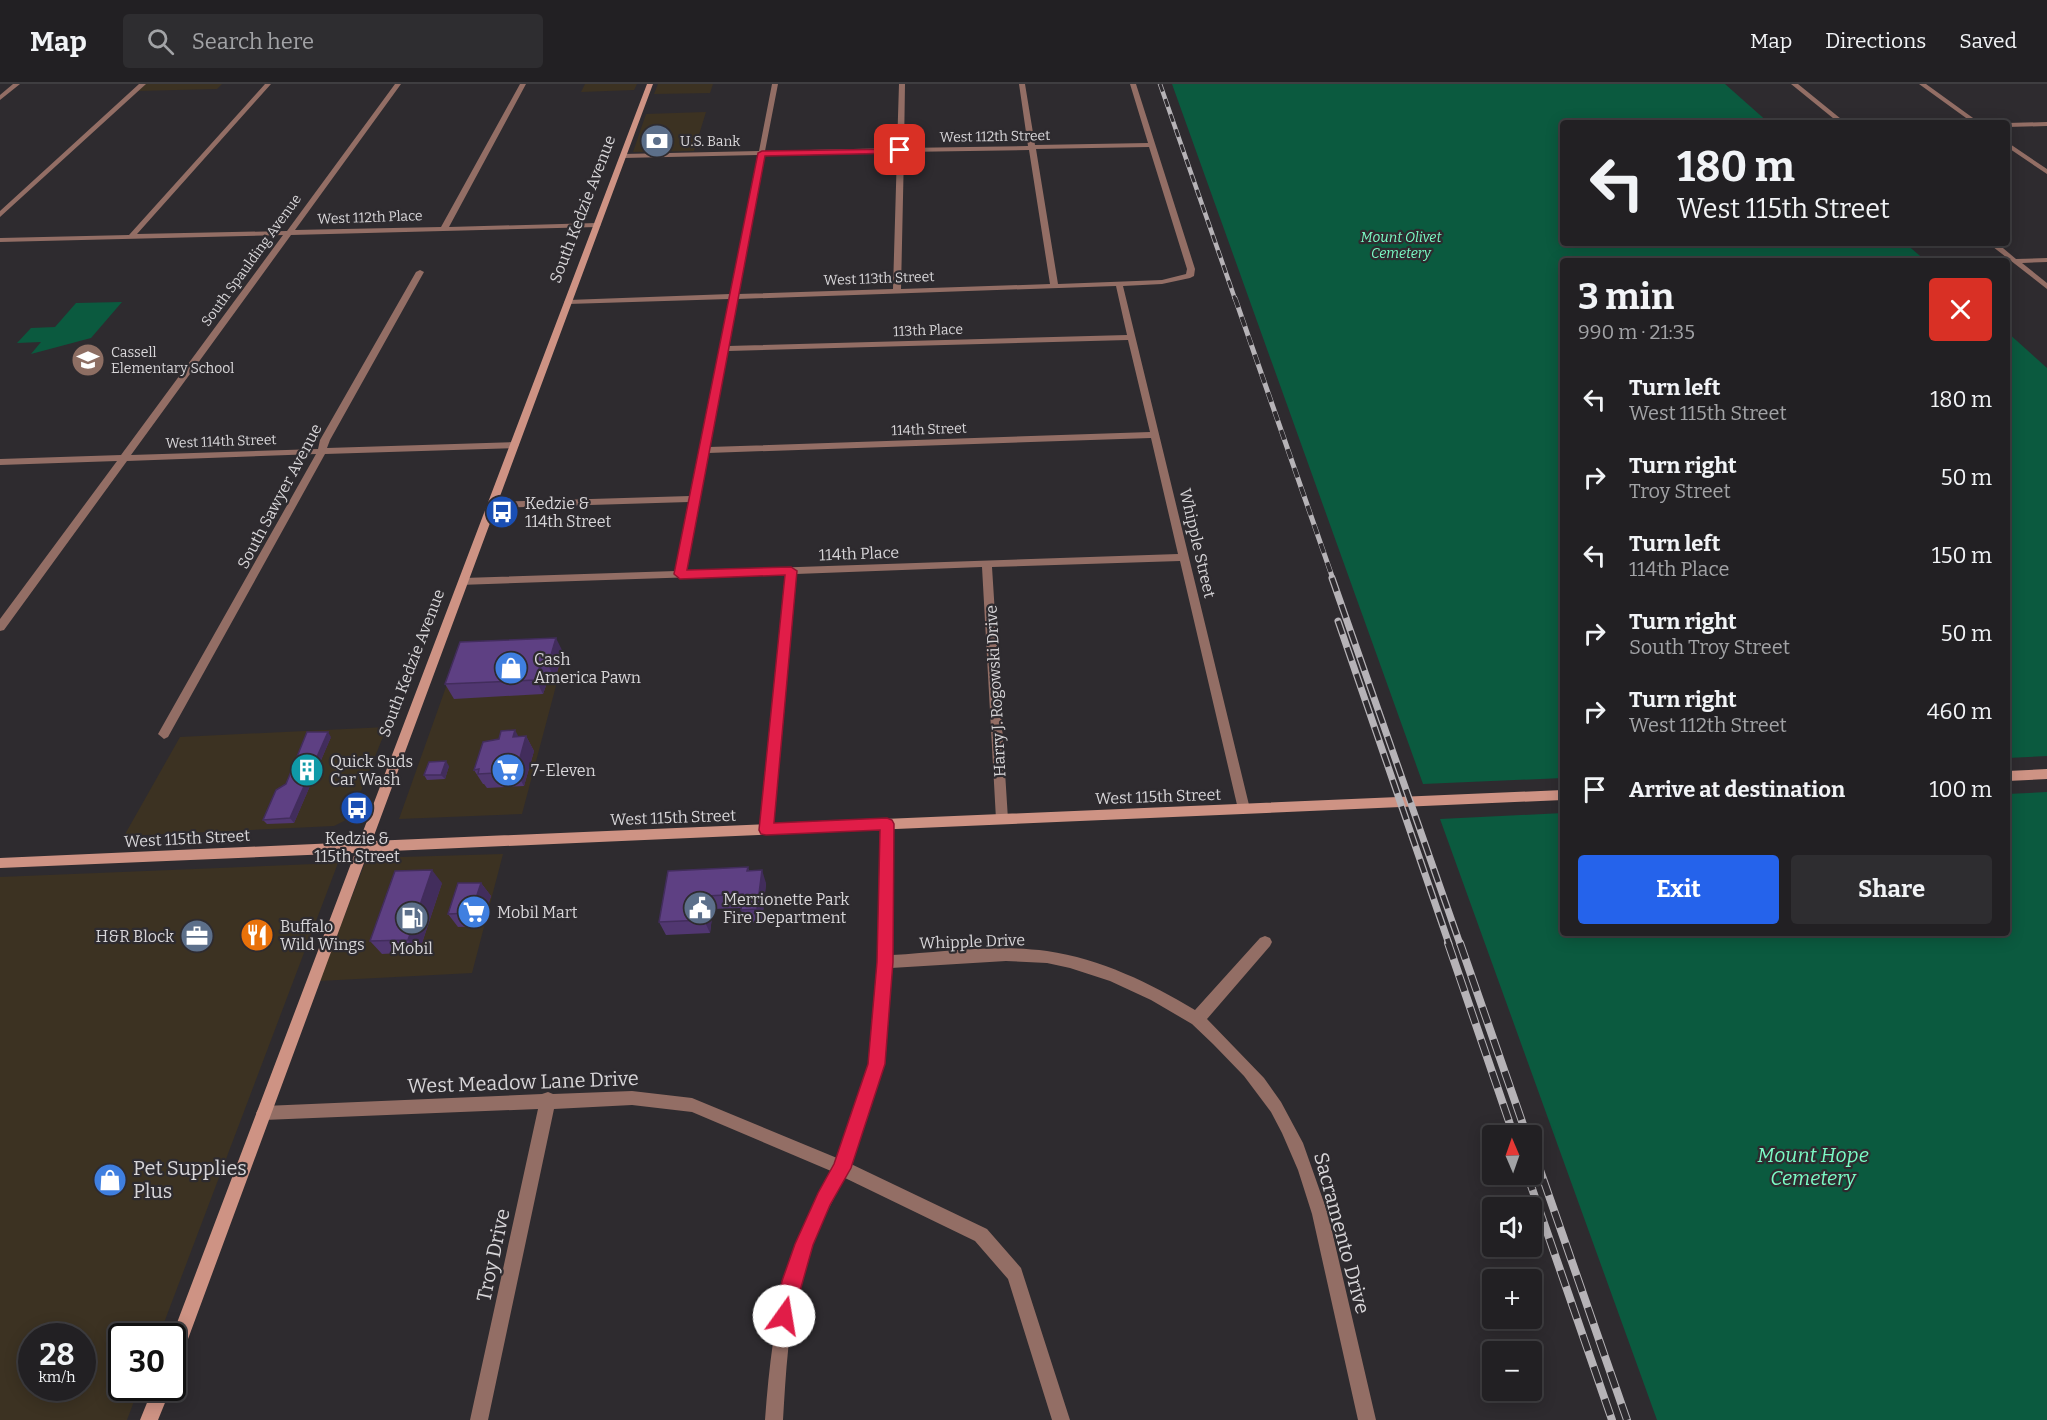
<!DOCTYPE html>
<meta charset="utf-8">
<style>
body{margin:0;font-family:Bitter,serif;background:#2e2d30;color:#f1f3f6;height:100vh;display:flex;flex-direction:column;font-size:22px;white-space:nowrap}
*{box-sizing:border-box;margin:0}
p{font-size:20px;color:#a2a3a6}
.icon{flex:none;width:33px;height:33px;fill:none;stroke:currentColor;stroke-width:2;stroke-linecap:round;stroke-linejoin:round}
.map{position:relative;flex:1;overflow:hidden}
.sheet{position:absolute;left:1560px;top:174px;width:450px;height:678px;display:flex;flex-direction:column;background:#222023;border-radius:6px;box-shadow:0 3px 15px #0003,0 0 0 2px #3f3e41}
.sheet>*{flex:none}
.hud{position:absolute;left:1560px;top:36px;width:450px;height:126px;border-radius:6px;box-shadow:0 3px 15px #0003,0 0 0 2px #3f3e41;background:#222023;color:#f1f3f6;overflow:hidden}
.needle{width:39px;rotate:358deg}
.tools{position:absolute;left:1482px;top:1041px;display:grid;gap:12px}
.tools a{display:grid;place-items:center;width:60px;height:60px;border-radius:6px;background:#222023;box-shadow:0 3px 15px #0003,0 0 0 2px #3f3e41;font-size:30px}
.speed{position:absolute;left:18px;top:1239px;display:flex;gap:12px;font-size:30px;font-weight:700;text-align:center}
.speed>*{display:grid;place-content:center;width:78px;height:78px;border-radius:50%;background:#222023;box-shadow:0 3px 15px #0003,0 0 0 2px #3f3e41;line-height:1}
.speed small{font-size:15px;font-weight:400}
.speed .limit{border:3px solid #111;border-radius:9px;background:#fff;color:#111}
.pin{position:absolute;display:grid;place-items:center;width:51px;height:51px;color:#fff;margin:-26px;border-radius:12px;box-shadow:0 3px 9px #0006}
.me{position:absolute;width:66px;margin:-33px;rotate:13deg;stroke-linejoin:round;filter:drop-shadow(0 0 4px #0008)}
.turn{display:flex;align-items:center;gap:21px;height:126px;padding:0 18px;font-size:27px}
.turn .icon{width:78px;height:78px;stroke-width:2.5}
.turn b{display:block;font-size:42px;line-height:51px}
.round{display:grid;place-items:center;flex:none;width:63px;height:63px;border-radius:6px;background:#2e2d30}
.headline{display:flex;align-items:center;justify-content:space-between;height:102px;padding:0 18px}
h1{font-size:36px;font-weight:700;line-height:45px}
.primary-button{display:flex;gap:12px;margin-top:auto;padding:12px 18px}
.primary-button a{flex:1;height:69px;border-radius:6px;background:#2563eb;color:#fff;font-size:24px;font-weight:700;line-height:69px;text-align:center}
.primary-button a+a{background:#2e2d30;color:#f1f3f6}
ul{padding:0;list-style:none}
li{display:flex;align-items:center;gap:18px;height:78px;padding:0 18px}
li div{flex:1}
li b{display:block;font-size:22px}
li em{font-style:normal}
header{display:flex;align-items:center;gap:36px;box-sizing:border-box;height:84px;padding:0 30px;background:#222023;border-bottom:2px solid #3f3e41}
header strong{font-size:28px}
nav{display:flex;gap:33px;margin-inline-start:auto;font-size:21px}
.search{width:420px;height:54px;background:#2e2d30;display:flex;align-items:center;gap:15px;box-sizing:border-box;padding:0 21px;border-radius:6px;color:#a2a3a6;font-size:22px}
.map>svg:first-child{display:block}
.commercial{fill:#3c3222;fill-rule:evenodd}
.green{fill:#0b5a3f}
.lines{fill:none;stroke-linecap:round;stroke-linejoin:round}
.street{fill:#936e65;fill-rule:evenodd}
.secondary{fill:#ce9384;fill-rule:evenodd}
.rail-far3-casing{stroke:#b6b3b7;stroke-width:4.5}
.rail-far2-casing{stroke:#b6b3b7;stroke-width:5}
.rail-far1-casing{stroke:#b6b3b7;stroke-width:7}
.rail-casing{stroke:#b6b3b7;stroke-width:8}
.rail-far3{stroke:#2e2b2f;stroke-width:3;stroke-dasharray:8;stroke-linecap:butt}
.rail-far2{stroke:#2e2b2f;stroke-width:4;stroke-dasharray:10;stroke-linecap:butt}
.rail-far1{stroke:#2e2b2f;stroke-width:4.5;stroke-dasharray:14;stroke-linecap:butt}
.rail{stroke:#2e2b2f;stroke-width:6;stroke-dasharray:17;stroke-linecap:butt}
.wall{fill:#513771}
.shaded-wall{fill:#422d5c}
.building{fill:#5e4083;stroke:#422d5c;stroke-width:1.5}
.route{fill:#e11d48;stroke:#92132f;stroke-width:1.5}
.labels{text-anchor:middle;stroke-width:4.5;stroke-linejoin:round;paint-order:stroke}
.far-street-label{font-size:14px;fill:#d7d5d8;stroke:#2e2b2f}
.far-poi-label{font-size:14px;fill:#d7d5d8;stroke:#2e2b2f;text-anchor:start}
.far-park-label{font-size:14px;font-style:italic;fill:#7bfcc6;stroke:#2e2b2f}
.street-label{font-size:16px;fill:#d7d5d8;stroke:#2e2b2f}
.poi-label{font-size:16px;fill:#d7d5d8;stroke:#2e2b2f;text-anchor:start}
.near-street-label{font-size:20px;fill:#d7d5d8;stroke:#2e2b2f}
.near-park-label{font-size:20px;font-style:italic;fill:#7bfcc6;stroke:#2e2b2f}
.near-poi-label{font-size:20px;fill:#d7d5d8;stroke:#2e2b2f;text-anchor:start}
</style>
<header>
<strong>Map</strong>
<div class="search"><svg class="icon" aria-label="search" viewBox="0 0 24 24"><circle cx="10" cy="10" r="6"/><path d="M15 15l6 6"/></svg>Search here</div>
<nav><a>Map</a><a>Directions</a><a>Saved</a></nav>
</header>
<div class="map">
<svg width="2047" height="1336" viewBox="0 0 2047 1336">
<rect width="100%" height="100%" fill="#2e2b2f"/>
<path class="commercial" d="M145,0H222L217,5L137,7Z
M585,0H637L634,6L581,8Z
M658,0H713L710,9L654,10Z
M706,28L694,67L633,68L646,30Z
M565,568L522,730L399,735L457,572Z
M387,643L350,734L334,742L124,752L180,653Z
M503,770L472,889L319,897L367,774Z
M338,779L159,1252H122V1304H139L127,1336H0V793ZM32,1252H82V1304H32Z"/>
<path class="green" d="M1172,0H1725L1769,39H1563V159H1905L1926,177H1563V694L1423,700Z
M122,218L91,254L31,270L41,258L17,259L31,244L55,243L76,219Z
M2007,248L2047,284V672L2007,674Z
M2047,708V1336H1657L1440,735L1563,729V849H2007V710Z"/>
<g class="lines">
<path class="street" d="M13,0H20L0,16V11Z
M139,0H146L0,133V127Z
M265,0H271L137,150L287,147L395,0H401L295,146L441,143L520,0H526L449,143L597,139L601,141L597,143L291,151L131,371L318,365L320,356L416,188L420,186L424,188L330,356L327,364L514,358L519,361L514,364L325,370L168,653L164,655L158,650L316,370L127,377L4,546L0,547V535L117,377L0,381V375L121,371L283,151L0,158V154L129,151Z
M772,0H778L765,67L897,64L899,0H905L904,64L1028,62L1019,0H1025L1035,61L1148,59L1130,0H1136L1195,185L1194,192L1190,194L1162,200L1123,202L1250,725L1248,729H1240L1238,725L1180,477L992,483L1008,735L1006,739L1002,740L998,739L996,735L982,483L796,490L772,745L770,749L766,750L762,749L760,745L785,490L459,501L458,498L463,494L676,487L689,418L492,424L487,421L492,418L690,412L729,215L568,220L564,218L568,216L730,210L758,71L623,74L620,72L623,70L759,67ZM1149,63L1187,185L1186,190L1162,196L1058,200L1036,65ZM1029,66L1050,200L901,205L904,68ZM897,68L893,205L738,210L765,71ZM1116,202L1127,251L728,262L737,215ZM1128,256L1150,348L709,363L728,267ZM1151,354L1178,470L686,487L708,369Z
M1791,0H1798L1846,39H1839Z
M1919,0H1926L1980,39H1973Z
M2047,38V42L2007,43V39Z
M2007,58L2047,85V90L2007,63Z
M1988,159H1997L2016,175L2047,174V178L2022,179L2047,199V205Z
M887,735L891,736L893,740L892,871C943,868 997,860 1047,867C1101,875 1150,899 1195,926L1260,854L1265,852L1270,854L1272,858L1270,862L1207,935L1264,994L1281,1018L1303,1059L1328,1130L1376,1336H1358L1312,1130L1298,1086L1282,1049L1271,1028L1244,992L1213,960L1192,940L1151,916L1110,897L1070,884L1047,879L1006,877L891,884L884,980L851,1080L987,1145L1021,1184L1070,1336H1052L1008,1195L975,1157L845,1094C827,1126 811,1159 801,1195C788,1240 786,1289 783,1336H765C772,1243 783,1169 831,1087L692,1028L632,1021L554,1025L488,1336H470L538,1025L264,1036L259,1034L256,1029L259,1024L264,1022L542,1010L548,1008L553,1010L632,1007L692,1014L837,1074L870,980L878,878L881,740L883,736Z"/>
<path class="secondary" d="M647,0H653L372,757L1563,706V716L368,768L181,1274L178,1280L172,1282V1252L355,769L0,784V774L359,758Z
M2047,685V695L2007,697V687Z
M153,1304H171L158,1336H140Z"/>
<defs>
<path id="rail-far3" d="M1160,0L1235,215"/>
<path id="rail-far2" d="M1235,214L1333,495"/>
<path id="rail-far1" d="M1332,494L1460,860
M1338,537L1449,860"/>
<path id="rail" d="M1448,859L1514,1052
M1460,859L1527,1052
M1532,1063L1627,1336
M1527,1090L1612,1336"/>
</defs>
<use href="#rail-far3" class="rail-far3-casing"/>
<use href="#rail-far2" class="rail-far2-casing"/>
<use href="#rail-far1" class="rail-far1-casing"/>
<use href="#rail" class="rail-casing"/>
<use href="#rail-far3" class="rail-far3"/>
<use href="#rail-far2" class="rail-far2"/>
<use href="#rail-far1" class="rail-far1"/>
<use href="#rail" class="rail"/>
</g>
<path class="wall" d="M563,568L555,595L548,596L543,610L454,615L445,600Z
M526,652L534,667L524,702L487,704L484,700H483L474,686L518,653Z
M331,653L294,739L267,740L263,736Z
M449,682L445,695L427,696L424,691Z
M748,783L749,787L766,799L762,838L746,839L741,826L742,824L713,825L710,849L666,851L659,838Z
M442,799L419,868L382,870L370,857Z
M481,799L491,812L481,842L458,843L448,830Z"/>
<path class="shaded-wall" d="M556,554L563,568L555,595L548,581Z
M540,581L548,596L543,610L536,596Z
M515,646L523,661L513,653Z
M328,648L331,653L294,739L290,734Z
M526,652L534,667L524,702L516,688Z
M446,677L449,682L445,695L441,691Z
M432,786L442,799L419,868L408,856Z
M762,786L766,799L762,838L757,825Z
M481,799L491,812L481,842L471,829Z
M707,812L713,825L710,849L704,836Z"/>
<path class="building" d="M556,554L548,581H540L536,596L445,600L460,558Z
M515,646L513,653L526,652L516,688L478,690L479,685L474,686L483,658L499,655L501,647Z
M307,648H328L290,734L263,736L276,706L286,700Z
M446,677L441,691H424L429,678Z
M748,783L747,787L762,786L757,825L741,826L743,810L707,812L704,836L659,838L668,787Z
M432,786L408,856L370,857L395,787Z
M458,799H481L471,829L448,830Z"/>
<path class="route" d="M903,65L904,66L900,69L765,72L687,486L791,483L797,487L774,739L887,734L892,736L894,740L893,878L885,980L851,1084L830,1121L813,1161L791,1239L784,1242L777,1239L774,1232L782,1197L795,1160L818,1109L834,1080L868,980L877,878L880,746L766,751L761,750L759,746L785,491L680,495L674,490L758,69L762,67Z"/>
<defs>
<symbol id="bank-disc" viewBox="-11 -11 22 22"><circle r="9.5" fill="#5c6f8a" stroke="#2e2b2f"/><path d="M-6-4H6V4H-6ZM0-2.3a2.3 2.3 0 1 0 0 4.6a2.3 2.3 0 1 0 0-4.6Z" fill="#fff"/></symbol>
<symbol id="school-disc" viewBox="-11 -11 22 22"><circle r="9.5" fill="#8d6e63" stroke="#2e2b2f"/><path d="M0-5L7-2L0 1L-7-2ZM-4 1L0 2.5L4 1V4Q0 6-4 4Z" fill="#fff"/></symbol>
<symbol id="bus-disc" viewBox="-11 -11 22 22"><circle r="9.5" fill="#1a4fb4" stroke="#2e2b2f"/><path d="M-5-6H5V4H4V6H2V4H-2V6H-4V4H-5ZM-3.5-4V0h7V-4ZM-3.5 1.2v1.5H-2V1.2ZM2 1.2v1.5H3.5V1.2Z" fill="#fff"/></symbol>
<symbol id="shop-disc" viewBox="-11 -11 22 22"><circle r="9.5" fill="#3f7fe0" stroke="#2e2b2f"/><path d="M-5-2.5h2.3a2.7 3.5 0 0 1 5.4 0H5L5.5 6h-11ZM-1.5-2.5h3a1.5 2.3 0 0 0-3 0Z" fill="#fff"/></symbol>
<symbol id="building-disc" viewBox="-11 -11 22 22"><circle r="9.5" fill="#0f9aa8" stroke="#2e2b2f"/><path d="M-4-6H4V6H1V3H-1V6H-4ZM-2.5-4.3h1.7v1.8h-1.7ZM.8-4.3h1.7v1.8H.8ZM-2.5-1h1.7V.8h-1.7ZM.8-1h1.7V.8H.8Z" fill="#fff"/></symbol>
<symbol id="supermarket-disc" viewBox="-11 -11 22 22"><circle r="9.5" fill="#3f7fe0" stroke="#2e2b2f"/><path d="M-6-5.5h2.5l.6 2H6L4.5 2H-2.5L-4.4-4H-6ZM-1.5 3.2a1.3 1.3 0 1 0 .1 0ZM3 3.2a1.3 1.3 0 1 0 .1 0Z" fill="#fff"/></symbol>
<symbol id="civic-disc" viewBox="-11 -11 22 22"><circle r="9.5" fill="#5c6f8a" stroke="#2e2b2f"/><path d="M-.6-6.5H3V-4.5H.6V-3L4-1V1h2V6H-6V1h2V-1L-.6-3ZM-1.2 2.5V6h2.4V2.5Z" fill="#fff"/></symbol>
<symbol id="fuel-disc" viewBox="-11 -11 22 22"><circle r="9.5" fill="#5c6f8a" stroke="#2e2b2f"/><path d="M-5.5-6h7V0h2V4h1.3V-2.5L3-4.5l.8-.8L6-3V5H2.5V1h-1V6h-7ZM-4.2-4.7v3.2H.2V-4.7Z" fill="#fff"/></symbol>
<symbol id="restaurant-disc" viewBox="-11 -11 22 22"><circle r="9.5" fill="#e8710a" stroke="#2e2b2f"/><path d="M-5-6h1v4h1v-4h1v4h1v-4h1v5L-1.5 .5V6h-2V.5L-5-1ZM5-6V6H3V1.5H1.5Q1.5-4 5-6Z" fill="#fff"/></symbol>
<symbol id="office-disc" viewBox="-11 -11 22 22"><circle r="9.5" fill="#5c6f8a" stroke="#2e2b2f"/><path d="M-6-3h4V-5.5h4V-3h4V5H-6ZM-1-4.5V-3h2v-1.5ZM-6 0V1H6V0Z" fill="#fff"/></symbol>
</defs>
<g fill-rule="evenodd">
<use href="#bank-disc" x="638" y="38" width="38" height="38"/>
<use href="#school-disc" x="69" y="257" width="38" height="38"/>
<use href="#bus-disc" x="483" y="409" width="38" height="38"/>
<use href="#shop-disc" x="492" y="565" width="38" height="38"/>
<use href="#building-disc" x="288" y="667" width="38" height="38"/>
<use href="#supermarket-disc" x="489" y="667" width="38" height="38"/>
<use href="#bus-disc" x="338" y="705" width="38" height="38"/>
<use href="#civic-disc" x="681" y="805" width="38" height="38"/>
<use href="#supermarket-disc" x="455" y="809" width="38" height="38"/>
<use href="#fuel-disc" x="393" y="815" width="38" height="38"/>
<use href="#restaurant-disc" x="238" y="832" width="38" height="38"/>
<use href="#office-disc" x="178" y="833" width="38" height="38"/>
<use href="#shop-disc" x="91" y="1077" width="38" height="38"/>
</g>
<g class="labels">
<g class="far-street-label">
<text transform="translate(995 52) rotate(-1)" y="5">West 112th Street</text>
<text transform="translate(370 133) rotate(-2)" y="5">West 112th Place</text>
<text transform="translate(251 176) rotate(-54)" y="5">South Spaulding Avenue</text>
<text transform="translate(879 194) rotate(-2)" y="5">West 113th Street</text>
<text transform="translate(928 246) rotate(-2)" y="5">113th Place</text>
<text transform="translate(929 345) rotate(-2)" y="5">114th Street</text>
<text transform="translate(221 357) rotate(-2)" y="5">West 114th Street</text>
</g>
<g class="far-poi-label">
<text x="680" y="62">U.S. Bank</text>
<text x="111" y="273">Cassell<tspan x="111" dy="16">Elementary School</tspan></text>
</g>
<g class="far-park-label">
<text x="1401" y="158">Mount Olivet<tspan x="1401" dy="16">Cemetery</tspan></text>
</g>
<g class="street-label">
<text transform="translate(582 125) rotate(-69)" y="6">South Kedzie Avenue</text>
<text transform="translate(279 412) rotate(-62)" y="6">South Sawyer Avenue</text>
<text transform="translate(1198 459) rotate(77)" y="6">Whipple Street</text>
<text transform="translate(859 469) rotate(-2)" y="6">114th Place</text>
<text transform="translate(411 579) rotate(-69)" y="6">South Kedzie Avenue</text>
<text transform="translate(995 607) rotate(-93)" y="6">Harry J. Rogowski Drive</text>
<text transform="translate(1158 712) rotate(-2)" y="6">West 115th Street</text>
<text transform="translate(673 733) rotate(-2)" y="6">West 115th Street</text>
<text transform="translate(187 754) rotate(-3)" y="6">West 115th Street</text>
<text transform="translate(972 857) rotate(-2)" y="6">Whipple Drive</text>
</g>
<g class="poi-label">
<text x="525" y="425">Kedzie &amp;<tspan x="525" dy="18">114th Street</tspan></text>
<text x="534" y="581">Cash<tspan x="534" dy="18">America Pawn</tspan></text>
<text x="330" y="683">Quick Suds<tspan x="330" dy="18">Car Wash</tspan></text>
<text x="531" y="692">7-Eleven</text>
<text x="357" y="760" text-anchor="middle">Kedzie &amp;<tspan x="357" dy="18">115th Street</tspan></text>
<text x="723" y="821">Merrionette Park<tspan x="723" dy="18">Fire Department</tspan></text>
<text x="497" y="834">Mobil Mart</text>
<text x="280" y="848">Buffalo<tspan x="280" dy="18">Wild Wings</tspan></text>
<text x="174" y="858" text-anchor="end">H&amp;R Block</text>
<text x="412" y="870" text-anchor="middle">Mobil</text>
</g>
<g class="near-street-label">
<text transform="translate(523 998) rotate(-2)" y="7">West Meadow Lane Drive</text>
<text transform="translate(1342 1149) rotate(75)" y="7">Sacramento Drive</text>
<text transform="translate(493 1171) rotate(-78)" y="7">Troy Drive</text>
</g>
<g class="near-park-label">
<text x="1813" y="1078">Mount Hope<tspan x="1813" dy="23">Cemetery</tspan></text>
</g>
<g class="near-poi-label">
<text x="133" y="1091">Pet Supplies<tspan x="133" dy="23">Plus</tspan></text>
</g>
</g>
</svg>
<div class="tools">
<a><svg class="needle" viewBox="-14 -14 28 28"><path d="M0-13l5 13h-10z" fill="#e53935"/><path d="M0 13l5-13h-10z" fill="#a2a3a6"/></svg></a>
<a><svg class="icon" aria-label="sound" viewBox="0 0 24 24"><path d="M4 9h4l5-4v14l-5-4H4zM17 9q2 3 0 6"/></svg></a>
<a>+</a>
<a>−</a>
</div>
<div class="speed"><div>28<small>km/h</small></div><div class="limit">30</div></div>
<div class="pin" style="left:900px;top:66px;background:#d93025"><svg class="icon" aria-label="arrive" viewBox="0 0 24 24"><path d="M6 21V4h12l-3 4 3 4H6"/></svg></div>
<svg class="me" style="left:784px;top:1232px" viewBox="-20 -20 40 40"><circle r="19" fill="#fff"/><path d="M0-13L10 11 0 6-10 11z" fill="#e11d48"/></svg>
<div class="hud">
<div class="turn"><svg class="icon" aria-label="left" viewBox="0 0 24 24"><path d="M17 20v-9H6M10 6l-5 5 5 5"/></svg><div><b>180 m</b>West 115th Street</div></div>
</div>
<section class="sheet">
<div class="headline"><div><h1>3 min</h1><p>990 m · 21:35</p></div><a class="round" style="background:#d93025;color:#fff"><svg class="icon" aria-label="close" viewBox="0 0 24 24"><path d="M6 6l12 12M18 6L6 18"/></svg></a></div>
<ul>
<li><svg class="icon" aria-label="left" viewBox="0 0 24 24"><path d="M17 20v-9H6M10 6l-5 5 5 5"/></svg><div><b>Turn left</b><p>West 115th Street</p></div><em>180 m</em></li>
<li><svg class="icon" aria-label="right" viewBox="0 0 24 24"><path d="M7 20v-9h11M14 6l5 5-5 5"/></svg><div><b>Turn right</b><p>Troy Street</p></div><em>50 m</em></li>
<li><svg class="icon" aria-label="left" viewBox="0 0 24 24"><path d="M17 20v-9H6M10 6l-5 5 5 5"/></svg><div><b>Turn left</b><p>114th Place</p></div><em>150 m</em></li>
<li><svg class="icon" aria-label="right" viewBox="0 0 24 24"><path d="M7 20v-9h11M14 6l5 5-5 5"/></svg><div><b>Turn right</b><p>South Troy Street</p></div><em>50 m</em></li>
<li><svg class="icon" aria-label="right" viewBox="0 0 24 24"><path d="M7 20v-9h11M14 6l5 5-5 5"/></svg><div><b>Turn right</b><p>West 112th Street</p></div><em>460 m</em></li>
<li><svg class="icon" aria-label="arrive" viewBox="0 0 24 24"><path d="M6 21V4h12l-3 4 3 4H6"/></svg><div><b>Arrive at destination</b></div><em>100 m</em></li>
</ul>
<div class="primary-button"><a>Exit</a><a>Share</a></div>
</section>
</div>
